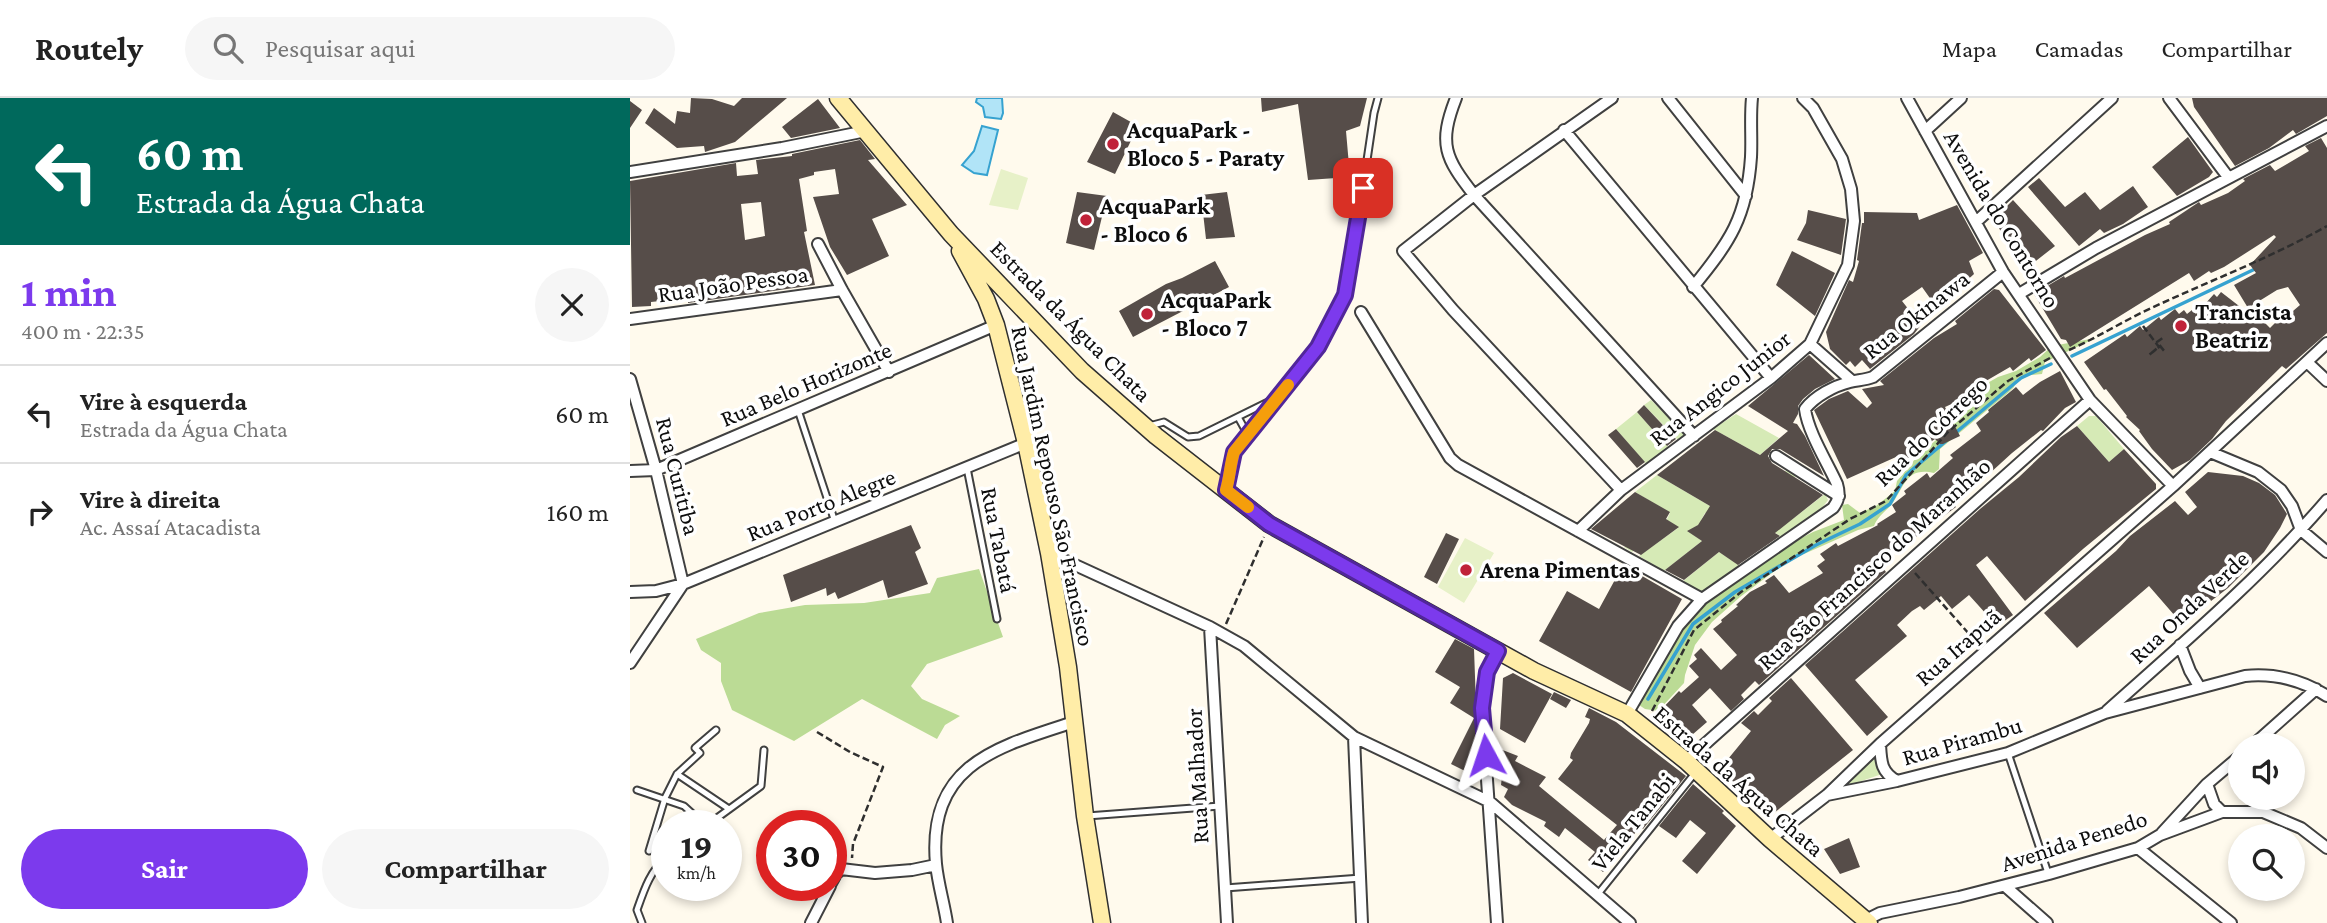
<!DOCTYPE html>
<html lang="pt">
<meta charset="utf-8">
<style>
body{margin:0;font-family:"Crimson Pro",serif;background:#f6f6f6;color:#222;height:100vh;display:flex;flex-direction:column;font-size:26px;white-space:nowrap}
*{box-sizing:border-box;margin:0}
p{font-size:23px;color:#767676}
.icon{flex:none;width:38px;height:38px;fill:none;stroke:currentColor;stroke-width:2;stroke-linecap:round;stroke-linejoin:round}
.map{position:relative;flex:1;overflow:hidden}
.side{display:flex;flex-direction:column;background:#fff;width:630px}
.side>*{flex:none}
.hud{background:#00695c;color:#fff;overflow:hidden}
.controls{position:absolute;left:1598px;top:635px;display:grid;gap:14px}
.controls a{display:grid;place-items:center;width:77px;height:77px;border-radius:50%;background:#fff;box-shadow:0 4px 10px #0003;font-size:35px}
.speed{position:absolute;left:21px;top:712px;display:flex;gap:14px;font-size:35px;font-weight:700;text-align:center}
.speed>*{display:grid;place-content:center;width:91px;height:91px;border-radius:50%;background:#fff;box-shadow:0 4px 10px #0003;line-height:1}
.speed small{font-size:18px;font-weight:400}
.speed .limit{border:10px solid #d22;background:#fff;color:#111}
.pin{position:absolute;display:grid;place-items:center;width:60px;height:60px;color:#fff;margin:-30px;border-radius:14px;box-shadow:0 4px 10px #0006}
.me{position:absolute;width:77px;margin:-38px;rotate:355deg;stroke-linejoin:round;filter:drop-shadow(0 0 5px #0008)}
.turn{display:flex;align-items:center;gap:24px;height:147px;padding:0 21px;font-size:32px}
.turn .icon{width:91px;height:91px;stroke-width:2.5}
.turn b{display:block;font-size:49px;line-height:60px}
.round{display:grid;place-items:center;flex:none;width:74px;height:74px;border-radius:37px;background:#f6f6f6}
.headline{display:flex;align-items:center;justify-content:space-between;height:119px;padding:0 21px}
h1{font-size:42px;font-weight:700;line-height:52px;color:#7c3aed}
.primary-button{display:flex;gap:14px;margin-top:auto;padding:14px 21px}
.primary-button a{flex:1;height:80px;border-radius:42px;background:#7c3aed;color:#fff;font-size:28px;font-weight:700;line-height:80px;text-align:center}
.primary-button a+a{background:#f6f6f6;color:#222}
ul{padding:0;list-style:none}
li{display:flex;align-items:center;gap:21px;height:98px;padding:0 21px;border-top:2px solid #e0e0e0}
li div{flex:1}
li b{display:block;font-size:26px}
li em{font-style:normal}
header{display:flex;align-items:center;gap:42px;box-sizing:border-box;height:98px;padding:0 35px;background:#fff;border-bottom:2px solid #e0e0e0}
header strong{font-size:33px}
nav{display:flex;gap:38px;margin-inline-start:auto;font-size:24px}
.search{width:490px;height:63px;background:#f6f6f6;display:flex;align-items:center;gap:18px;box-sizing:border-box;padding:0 24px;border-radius:38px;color:#767676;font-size:26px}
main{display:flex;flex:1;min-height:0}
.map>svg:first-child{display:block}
.green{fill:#d6eab6}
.forest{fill:#bbdb95}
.pitch{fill:#e7f1c8}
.water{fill:#b1e4f7;stroke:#36a2d0;stroke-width:2}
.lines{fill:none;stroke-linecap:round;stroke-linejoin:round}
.stream{stroke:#36a2d0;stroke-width:3.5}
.building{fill:#564d49;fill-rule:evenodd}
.lane-casing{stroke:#404040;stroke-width:9}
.street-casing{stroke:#404040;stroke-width:14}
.secondary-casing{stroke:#2f2f2f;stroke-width:19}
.path{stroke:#2f2f2f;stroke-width:2.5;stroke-dasharray:7 3.5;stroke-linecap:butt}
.lane{stroke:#fff;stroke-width:5}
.street{stroke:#fff;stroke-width:10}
.secondary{stroke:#ffeda8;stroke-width:16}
.route-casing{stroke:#51269a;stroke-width:18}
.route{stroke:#7c3aed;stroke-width:12}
.slow{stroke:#f59e0b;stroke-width:12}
.poi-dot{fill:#c02239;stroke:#fff;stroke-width:2.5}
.labels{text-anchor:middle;stroke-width:7;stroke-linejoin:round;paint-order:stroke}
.poi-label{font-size:24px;font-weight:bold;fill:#0d0d0d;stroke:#fff;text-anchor:start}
.street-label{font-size:24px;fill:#0d0d0d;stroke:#fff}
</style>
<header>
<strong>Routely</strong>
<div class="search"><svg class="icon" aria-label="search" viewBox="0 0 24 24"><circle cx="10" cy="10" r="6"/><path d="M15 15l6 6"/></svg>Pesquisar aqui</div>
<nav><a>Mapa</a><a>Camadas</a><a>Compartilhar</a></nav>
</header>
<main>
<section class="side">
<div class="hud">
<div class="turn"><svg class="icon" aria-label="left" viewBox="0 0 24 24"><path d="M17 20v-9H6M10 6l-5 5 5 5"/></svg><div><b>60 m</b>Estrada da Água Chata</div></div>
</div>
<div class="headline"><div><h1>1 min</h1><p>400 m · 22:35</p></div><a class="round"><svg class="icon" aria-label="close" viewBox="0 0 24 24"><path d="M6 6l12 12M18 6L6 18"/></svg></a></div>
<ul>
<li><svg class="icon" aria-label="left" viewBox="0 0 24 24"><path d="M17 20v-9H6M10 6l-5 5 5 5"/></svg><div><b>Vire à esquerda</b><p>Estrada da Água Chata</p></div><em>60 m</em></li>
<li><svg class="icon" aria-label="right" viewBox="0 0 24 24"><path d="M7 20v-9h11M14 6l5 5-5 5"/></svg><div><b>Vire à direita</b><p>Ac. Assaí Atacadista</p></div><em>160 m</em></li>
</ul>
<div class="primary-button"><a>Sair</a><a>Compartilhar</a></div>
</section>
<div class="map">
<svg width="1697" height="825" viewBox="0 0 1697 825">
<rect width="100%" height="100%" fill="#fffaed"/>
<path class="green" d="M1021,302L1055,336L1049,343L1014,307Z
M1007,314L1040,351L1018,368L986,331Z
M1106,316L1149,340L1130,357L1083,331Z
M1459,318H1466L1494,351L1479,364L1447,328Z
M1158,371L1166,378L1134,405L1160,423L1195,396L1198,402L1189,414L1152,439L1109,412L1123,398Z
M1027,377L1087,412L1081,417L1075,415L1071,422L1074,424L1058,433L1072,443L1034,473L1009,458L1048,430L1039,423L1002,454L994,449L1029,419L1036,423L1040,415L1005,394Z
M1089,454L1109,467L1070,496L1052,484Z
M1244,660L1255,675L1217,688H1212L1211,685Z"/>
<path class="forest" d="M1466,240L1415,264L1412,276L1391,278L1386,282L1384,289L1379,294L1310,351L1309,371L1304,375C1276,369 1275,388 1262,406C1255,414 1248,418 1244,428L1228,432L1174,456L1166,457L1110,499L1082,524L1065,547L1055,577L1054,585L1028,613L1015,611L1009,607V599L1020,580L1061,517L1085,497L1104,486L1152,450L1183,434L1214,422L1212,407L1218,406L1230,415L1246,408L1265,393L1267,383L1286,360L1306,342L1323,323L1318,310L1340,299V295L1368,279L1386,273L1410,259L1422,248Z
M349,471L373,539L297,566L281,588L292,601L330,618L315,627L307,641L232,601L164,643L102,612L91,583V565L71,552L66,541L129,515L175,507L234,505L300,495L307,480Z"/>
<path class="pitch" d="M371,71L398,80L388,112L359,107Z
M835,440L864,455L834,505L808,489Z"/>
<path class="water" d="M347,0H372L373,15L371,21L355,19L353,9L346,4Z
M352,28L368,32L357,77L344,75L332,67L344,53Z"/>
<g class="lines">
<path class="stream" d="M1442,258L1625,171
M1324,336L1391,280L1421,266
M1018,601L1063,526L1105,494L1186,447L1230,426L1260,406L1276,377L1316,343"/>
</g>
<path class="building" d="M61,0L82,1L104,8L112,0H157L105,44L75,54L74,48L47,50L15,25L24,10L45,26L47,13L60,15Z
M631,0H737L730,28L716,33L720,79L678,82L668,6L632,14Z
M1562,0H1697V18L1666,36L1663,32L1639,50L1605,68L1564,9Z
M188,1L210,30L161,40L152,29Z
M0,3L12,12L0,30Z
M483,14L508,28L485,76L457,64Z
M1558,39L1583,74L1579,79L1547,98L1522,69Z
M1691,40L1697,50V235L1656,271L1652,268L1596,323L1582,341L1560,362L1542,372L1522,351L1509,333L1510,332L1496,319L1497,318L1476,291L1474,292L1454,264L1495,236L1497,239L1510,228L1513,232L1529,219L1531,222L1545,211L1549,216L1554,212L1557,216L1562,212L1566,216L1584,196L1587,199L1591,194L1622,218L1620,215L1623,213L1640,230L1648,222L1650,224L1670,207L1658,189L1647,192L1618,210L1604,187L1626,175L1620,167L1646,139L1644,137L1594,169L1581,175L1579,173L1564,183L1559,175L1440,249L1436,242L1431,241L1404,196L1434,178L1435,180L1515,137L1540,126L1539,124L1569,104L1571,107L1598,95L1615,83L1613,81L1640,67L1645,73L1657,66L1679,53L1675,48Z
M230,42L245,61L238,62L277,107L242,121L259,158L217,177L200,149L183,99L209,96L205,71L184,74V77L169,81L177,133L174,134L185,187L58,205V200L21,204V208L2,209L0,83L106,65L107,78L128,76L126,62L162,58V56ZM131,104L135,138L115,142L111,106Z
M1409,80L1435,109L1455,94L1470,112L1503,88L1518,109L1493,126L1474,135L1470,131L1449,148L1398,89Z
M447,94L477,98L464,152L436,145Z
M597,94L605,139L576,141L571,97Z
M1383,102L1425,148L1402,166L1396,158L1388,164L1373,142L1375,140L1367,127L1369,116Z
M1327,107L1353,155L1339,163L1344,176L1307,210L1292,189L1272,203L1291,227L1284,236L1240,271L1232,262L1225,269L1220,263L1216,267L1200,251L1196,234L1219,182L1223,184L1229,163L1227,162L1232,125H1234V114L1287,115L1289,122Z
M1178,112L1216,121L1211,157L1167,142L1176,125Z
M1162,153L1205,175L1185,218L1146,187Z
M585,163L599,189L503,239L489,213L536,186L552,180Z
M1364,191L1369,192L1416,252L1401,263L1399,260L1383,273L1380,269L1337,294L1339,298L1315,309L1330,338L1313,346H1310L1305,341L1280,357L1282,361L1269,367L1266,359L1217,381L1184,312L1199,301L1218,293L1237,310L1242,305L1232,291L1254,287L1250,283L1304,240L1327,226L1325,223Z
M1179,257L1205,281L1185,291L1173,301L1168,308V316L1163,325L1167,326L1175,338L1194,378L1150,351H1142L1138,358L1142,365L1193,397L1145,435L1150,438L1108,467L1089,454L1054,482L1035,472L1072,443L1057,433L1068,427L1080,408L1027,377L1085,332L1130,357L1158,333L1118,308Z
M1430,273L1446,304L1435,310L1413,333L1411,332L1382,355L1325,407L1326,409L1272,449L1248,463L1256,474L1129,587L1125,583L1111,597L1114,601L1101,613L1080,590L1062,607L1077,624L1055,643L1028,615L1049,593L1051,595L1069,579L1059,568L1067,561L1064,557L1071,550L1091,572L1107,557L1083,531L1092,524L1091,522L1108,508L1106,507L1120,494L1137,485L1135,483L1144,477L1159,495L1193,475L1187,468L1195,462L1190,456L1206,445L1208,448L1248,427L1247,426L1266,414L1262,407L1276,396L1274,393L1297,375L1300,380L1323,360L1320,357L1351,333L1346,325L1359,314L1358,312L1386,289L1393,297L1410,284Z
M1014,307L1046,341L1037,348L1007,314Z
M1447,328L1479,364L1494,351L1526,386V391L1453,451L1395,503L1357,458L1346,467L1383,517L1367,528L1339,497L1322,511L1311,498L1294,512L1290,508L1282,513L1267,527L1277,538L1225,582L1258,619L1237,638L1175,567L1350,411L1389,379L1431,339Z
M986,331L1015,364L1007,370L978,337Z
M1578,374L1613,378L1629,385L1645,397L1657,416L1650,430L1634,454L1598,490L1581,503L1580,501L1552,526L1519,488L1447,550L1414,515L1486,453L1500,438L1545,403L1558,417L1567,409L1555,394Z
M1005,394L1040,414L1036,421L1049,429L1011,457L961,431Z
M281,427L291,450L285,454L298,486L258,500L253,482L208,501L205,494L197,498L196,490L161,504L153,477Z
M816,435L829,441L807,486L794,479Z
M993,467L1052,501L1001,594L909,543L937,493L969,511Z
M825,541L844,551L848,662L843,677L821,666L844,620L820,605L830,589L805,574Z
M883,575L922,596L895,645L870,631L873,580Z
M1161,580L1223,652L1139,719L1122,707L1089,672L1121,633L1111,625L1124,613L1128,617L1142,603L1139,600Z
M924,594L941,602L936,610L920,601Z
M959,610L986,624L1056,678L1013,731L1010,729L973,774L958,762L965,754L935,730L929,739L914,728L916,724L882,707L874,699L878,691L871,687L872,678L877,668L870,665V651L888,658L885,663L916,679L909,688L974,742L987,727L928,681L943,662L940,660L941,655L959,625L960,621L955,619Z
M1063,686L1094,713L1092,715L1106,728L1067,776L1052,763L1076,735L1060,722L1046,740L1029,728Z
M1219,740L1230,769L1210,776L1194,751Z"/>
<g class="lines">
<defs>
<path id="lane" d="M168,312L205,424
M608,319L618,337
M519,328L534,324L558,339L569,338L650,298L692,242L718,190L744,15L748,0
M337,370L367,521
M596,390L604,354L648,301
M1378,655L1418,775
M47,676L99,711
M7,692L54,708L76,728
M457,718L590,708
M76,728L131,688L134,652
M19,753L35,700L47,676L70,655L65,650L86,632
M595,790L731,780
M968,796L1065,675
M12,825L7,812C14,792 20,773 37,758"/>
<path id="street" d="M826,0C808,46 815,60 844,97L1064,338
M982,0L844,97L773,153L823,212L991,392
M1038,0L1116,98
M1277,0L1373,174L1460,302L1543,388
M1539,0L1598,79
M934,32L1141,280
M1295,33L1331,0
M0,74L152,50L236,33
M1347,123L1482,0
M188,146L212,192L259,274
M1063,189C1100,144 1117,119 1121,59C1122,40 1120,19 1122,0
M1389,196L1466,150L1697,28
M731,214L820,360L828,367L1072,501
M0,221L212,192
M1180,246L1222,283
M1677,264L1697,283
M0,281L26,372L53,486
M1580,354L1628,374L1651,392L1662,408L1671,432L1697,454
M1146,358L1209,398
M0,373L26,372L366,227
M948,433L991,392L1141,280L1180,246L1218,167L1224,123L1221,91L1212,61L1183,10L1173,0
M419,455L580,529L614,548L724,639L860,704L1000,825
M0,494L26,493L53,486L396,345
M580,529L597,825
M1550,547L1560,573L1570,590
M0,565L53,486
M1477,613C1552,546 1631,479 1697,402
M997,616L1048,528L1072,501L1203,410C1209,402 1210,396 1207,386C1197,364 1178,334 1175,311C1185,298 1204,288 1220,284C1228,282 1235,282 1243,279L1373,174
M724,639L732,825
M1250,646C1251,664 1251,674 1267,683
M1622,648L1686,591
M1056,663L1460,302
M1577,686L1584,706L1592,714
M1197,697L1267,683L1378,655L1475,615L1615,578C1645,575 1672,582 1697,598
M1532,735L1577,686L1610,658
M1140,741L1197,697L1250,646L1543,388L1697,245
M1508,750L1601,825
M201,785L206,776L211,771L245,775L282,772L306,767
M1375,788L1417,825
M1236,822L1250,815L1329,799L1419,776L1508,750L1530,737L1592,714H1633L1671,730L1697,750
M181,825L200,788
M317,825C314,805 308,786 306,766C297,666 367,649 444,624
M867,825L852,610L857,574L868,553"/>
<path id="secondary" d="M208,0L321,136L452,273L526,338L639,426L904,573L997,616L1056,663L1140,741L1239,825
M330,153L356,201L366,227L396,345L419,455L438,569L455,718L472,825"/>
</defs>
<use href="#lane" class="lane-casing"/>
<use href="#street" class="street-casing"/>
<use href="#secondary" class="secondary-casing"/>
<path class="path" d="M1513,228L1529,249L1519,257L1530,248L1535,254L1527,244L1534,239
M1439,252C1464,241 1487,227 1511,215C1573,185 1637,162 1697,128
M1285,475L1348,546
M596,526L634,439
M1022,613L1064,532L1111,494L1220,421L1256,403L1318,334L1378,283L1420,260
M187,634L220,654L253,669L223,746L222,760"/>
<use href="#lane" class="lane"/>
<use href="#street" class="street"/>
<use href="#secondary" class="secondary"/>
</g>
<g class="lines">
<defs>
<path id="route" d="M733,90L715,197L688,249L604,354L596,392L639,426L868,553L857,574L852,610L856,657"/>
</defs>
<use href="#route" class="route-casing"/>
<use href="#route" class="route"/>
<path class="slow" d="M618,409L596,392C600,379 600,366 604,354L658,287"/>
</g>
<g class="poi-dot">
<circle cx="483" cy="46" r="7"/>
<circle cx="456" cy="122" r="7"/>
<circle cx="517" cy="216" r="7"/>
<circle cx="1551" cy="228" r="7"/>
<circle cx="836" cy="472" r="7"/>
</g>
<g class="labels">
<g class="poi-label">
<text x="497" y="40">AcquaPark -<tspan x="497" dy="28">Bloco 5 - Paraty</tspan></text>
<text x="470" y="116">AcquaPark<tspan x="470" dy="28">- Bloco 6</tspan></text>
<text x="531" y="210">AcquaPark<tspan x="531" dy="28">- Bloco 7</tspan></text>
<text x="1565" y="222">Trancista<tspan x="1565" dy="28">Beatriz</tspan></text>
<text x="850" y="480">Arena Pimentas</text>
</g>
<g class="street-label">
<text transform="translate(1372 121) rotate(59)" y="8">Avenida do Contorno</text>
<text transform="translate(103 186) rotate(-8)" y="8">Rua João Pessoa</text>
<text transform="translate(1286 217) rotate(-38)" y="8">Rua Okinawa</text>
<text transform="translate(441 223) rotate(45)" y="8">Estrada da Água Chata</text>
<text transform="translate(176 286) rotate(-23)" y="8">Rua Belo Horizonte</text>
<text transform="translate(1090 290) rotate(-38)" y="8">Rua Angico Junior</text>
<text transform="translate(1301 333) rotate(-44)" y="8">Rua do Córrego</text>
<text transform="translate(48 378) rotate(76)" y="8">Rua Curitiba</text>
<text transform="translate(423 388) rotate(78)" y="8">Rua Jardim Repouso São Francisco</text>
<text transform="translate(191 407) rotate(-22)" y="8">Rua Porto Alegre</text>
<text transform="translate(369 442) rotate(79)" y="8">Rua Tabatá</text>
<text transform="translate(1244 466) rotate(-42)" y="8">Rua São Francisco do Maranhão</text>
<text transform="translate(1559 509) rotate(-43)" y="8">Rua Onda Verde</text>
<text transform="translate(1328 549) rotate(-41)" y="8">Rua Irapuã</text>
<text transform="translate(1332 643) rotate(-16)" y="8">Rua Pirambu</text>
<text transform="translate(567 678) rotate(-93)" y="8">Rua Malhador</text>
<text transform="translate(1109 683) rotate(41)" y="8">Estrada da Água Chata</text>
<text transform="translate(1003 724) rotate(-51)" y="8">Viela Tanabi</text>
<text transform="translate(1444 743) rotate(-18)" y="8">Avenida Penedo</text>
</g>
</g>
</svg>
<div class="controls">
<a><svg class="icon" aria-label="sound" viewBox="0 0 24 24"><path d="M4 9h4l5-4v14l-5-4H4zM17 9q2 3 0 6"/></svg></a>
<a><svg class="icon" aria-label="search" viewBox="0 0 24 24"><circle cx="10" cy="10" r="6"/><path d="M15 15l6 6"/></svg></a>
</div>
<div class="speed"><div>19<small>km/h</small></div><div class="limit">30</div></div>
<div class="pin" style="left:733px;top:90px;background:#d93025"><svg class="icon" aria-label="arrive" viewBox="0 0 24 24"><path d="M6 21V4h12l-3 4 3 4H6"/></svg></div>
<svg class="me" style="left:856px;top:657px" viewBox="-20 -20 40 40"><path d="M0-17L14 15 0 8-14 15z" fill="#7c3aed" stroke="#fff" stroke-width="4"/></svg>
</div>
</main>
